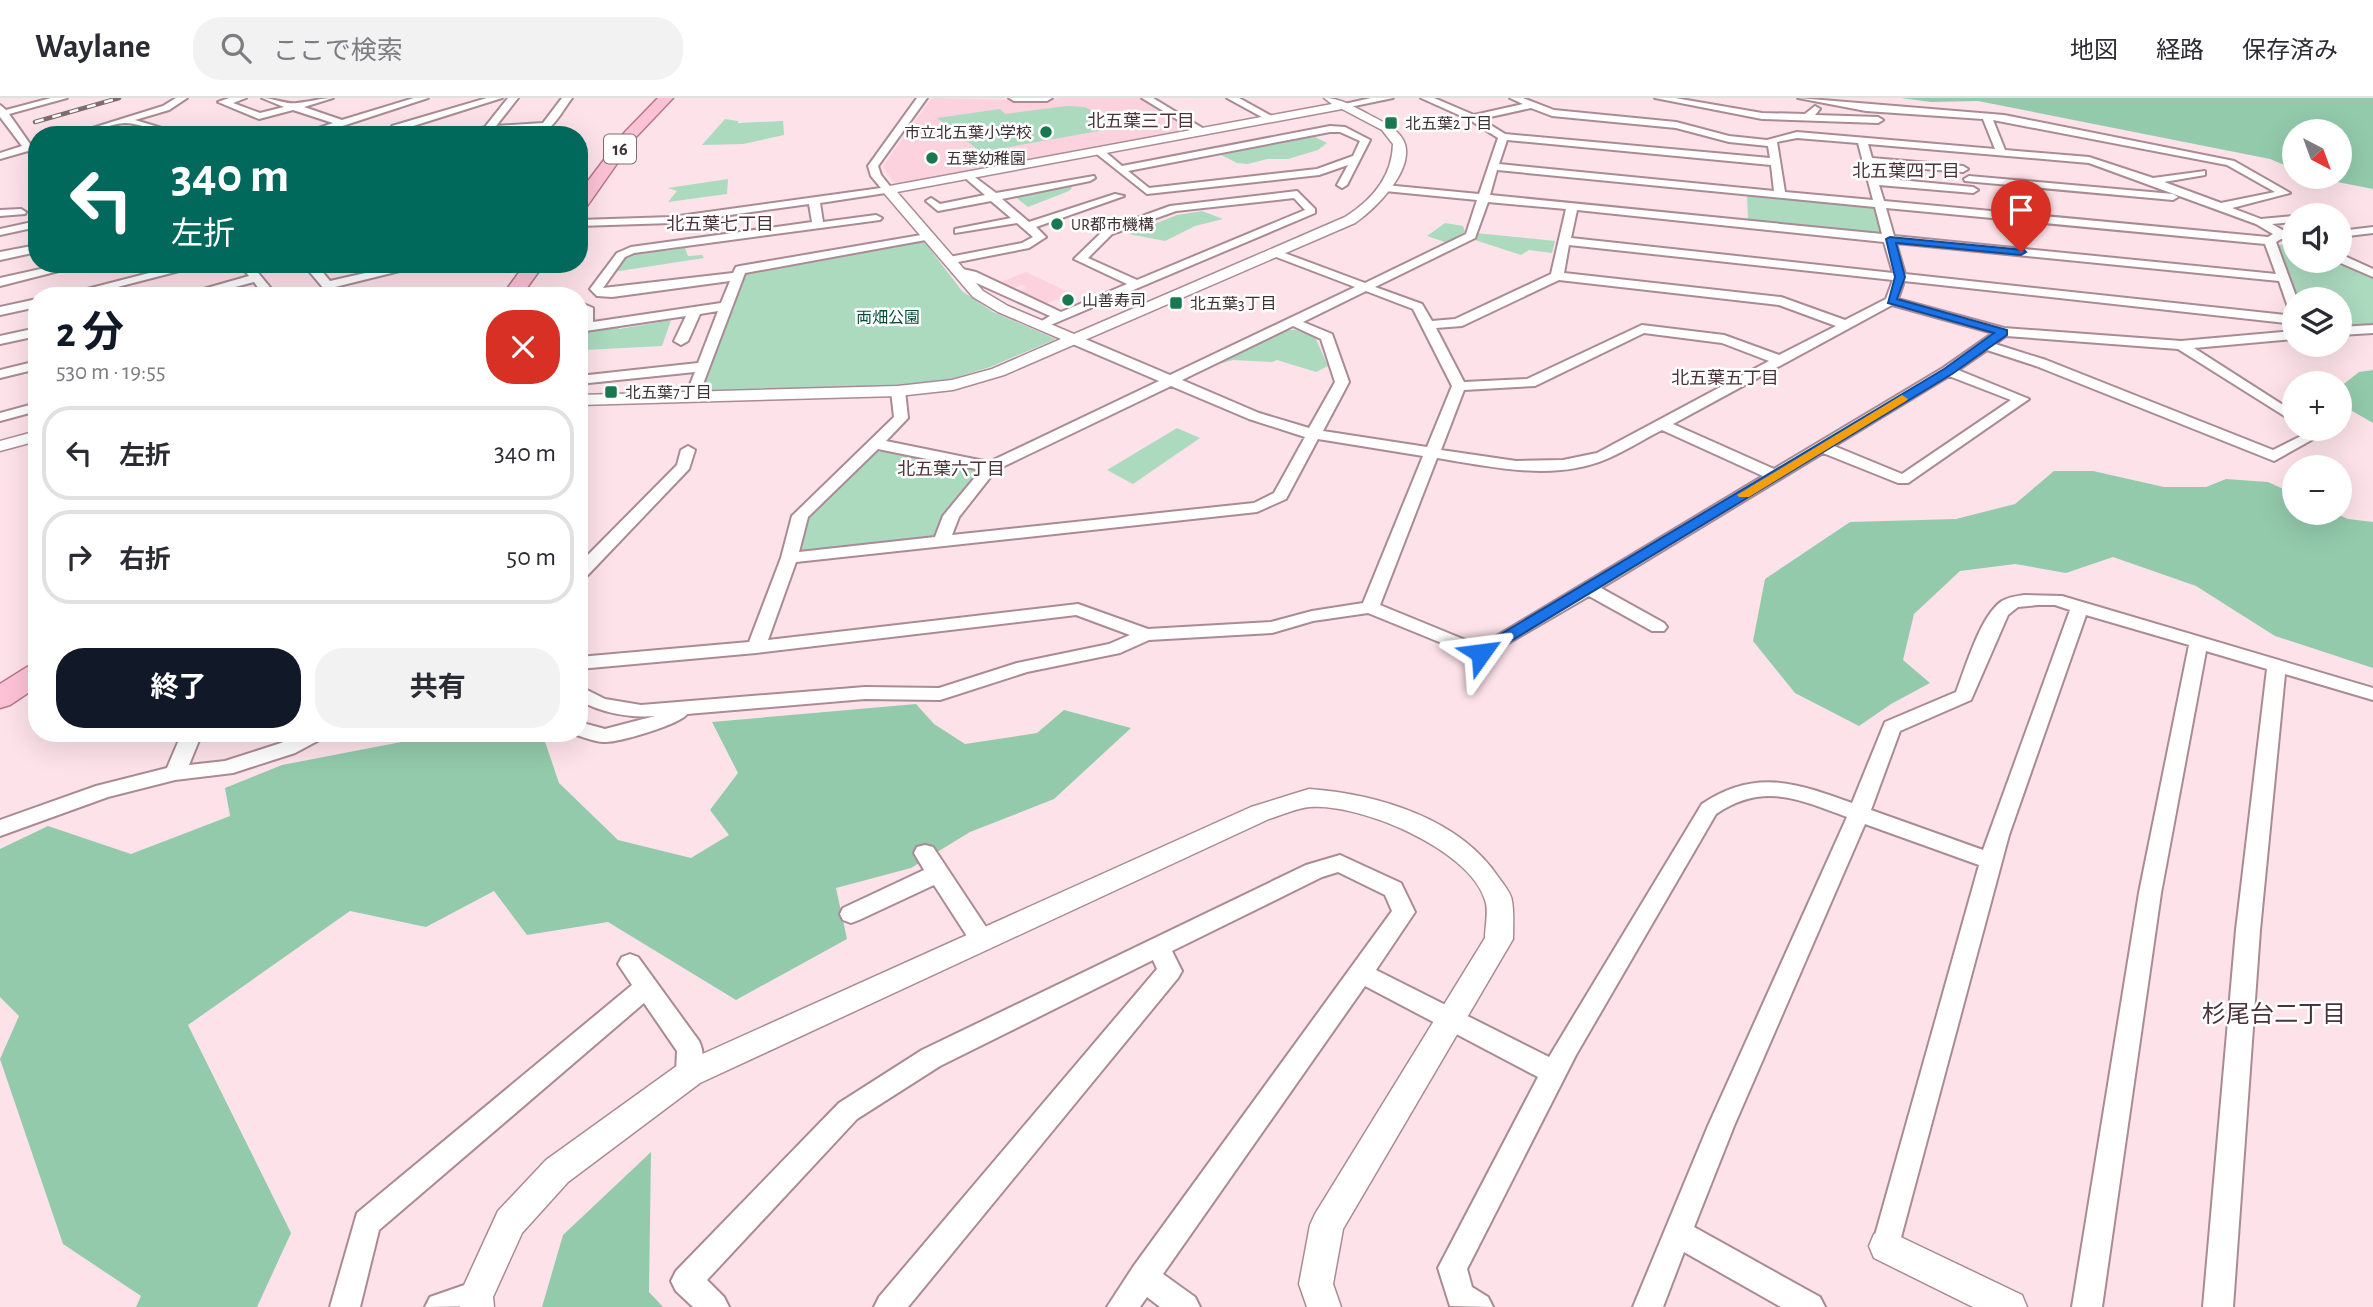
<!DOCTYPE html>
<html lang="ja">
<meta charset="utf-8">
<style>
body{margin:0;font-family:"Alegreya Sans","Noto Sans JP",sans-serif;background:#f2f2f3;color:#2b2b33;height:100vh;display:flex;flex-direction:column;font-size:26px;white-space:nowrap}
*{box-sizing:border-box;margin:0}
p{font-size:23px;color:#7c7c81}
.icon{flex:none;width:38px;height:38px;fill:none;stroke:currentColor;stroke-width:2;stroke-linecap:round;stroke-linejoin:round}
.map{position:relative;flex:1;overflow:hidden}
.details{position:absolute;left:28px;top:189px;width:560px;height:455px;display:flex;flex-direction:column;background:#fff;border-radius:28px;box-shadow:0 7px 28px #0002}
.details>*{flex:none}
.banner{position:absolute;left:28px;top:28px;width:560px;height:147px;border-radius:28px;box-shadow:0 7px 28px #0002;background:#00695c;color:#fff;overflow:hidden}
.needle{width:46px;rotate:139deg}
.tools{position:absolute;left:2282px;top:21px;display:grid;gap:14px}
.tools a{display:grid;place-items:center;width:70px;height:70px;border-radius:50%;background:#fff;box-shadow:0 7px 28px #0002;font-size:35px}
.pin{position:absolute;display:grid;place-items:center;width:60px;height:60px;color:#fff;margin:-72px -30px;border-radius:50% 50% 50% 0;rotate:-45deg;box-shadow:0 0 7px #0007}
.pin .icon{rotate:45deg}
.me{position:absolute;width:77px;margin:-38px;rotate:59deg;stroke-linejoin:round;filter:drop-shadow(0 0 5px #0008)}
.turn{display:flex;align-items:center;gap:24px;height:147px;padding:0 28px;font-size:32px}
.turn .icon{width:91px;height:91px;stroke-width:2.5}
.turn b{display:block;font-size:49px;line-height:60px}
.round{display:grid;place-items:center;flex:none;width:74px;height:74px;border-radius:28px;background:#f2f2f3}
.summary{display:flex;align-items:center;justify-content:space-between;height:119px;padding:0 28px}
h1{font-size:42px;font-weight:700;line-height:52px;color:#111827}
.action{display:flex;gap:14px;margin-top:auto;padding:14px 28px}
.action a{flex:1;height:80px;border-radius:28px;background:#111827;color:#fff;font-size:28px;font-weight:700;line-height:80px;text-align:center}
.action a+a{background:#f2f2f3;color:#2b2b33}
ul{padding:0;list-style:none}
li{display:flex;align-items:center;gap:21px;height:94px;margin:0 14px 10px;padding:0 14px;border:4px solid #e1e1e2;border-radius:28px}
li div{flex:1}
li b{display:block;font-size:26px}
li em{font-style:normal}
header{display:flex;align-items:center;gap:42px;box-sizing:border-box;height:98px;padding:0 35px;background:#fff;border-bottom:2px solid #e1e1e2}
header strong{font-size:33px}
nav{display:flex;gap:38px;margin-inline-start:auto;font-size:24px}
.search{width:490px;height:63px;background:#f2f2f3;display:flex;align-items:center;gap:18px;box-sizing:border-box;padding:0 24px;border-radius:28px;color:#7c7c81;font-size:26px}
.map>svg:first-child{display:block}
.built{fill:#fcd2df}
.green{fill:#abdabf}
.forest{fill:#93caac}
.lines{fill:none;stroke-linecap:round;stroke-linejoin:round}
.minor-casing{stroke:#aa8b94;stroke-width:4}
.tertiary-casing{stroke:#aa8b94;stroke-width:3}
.primary-casing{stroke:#b9758b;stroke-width:3}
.minor{fill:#fff;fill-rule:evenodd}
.tertiary{fill:#fff;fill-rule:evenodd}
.primary{fill:#fdc2d6;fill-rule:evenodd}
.rail-casing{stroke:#7d6c71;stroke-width:4.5}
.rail{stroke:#fff;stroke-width:2.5;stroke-dasharray:9;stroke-linecap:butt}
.route{fill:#1a73e8;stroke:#114b97;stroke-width:2}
.slow{fill:#f59e0b}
.poi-dot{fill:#187951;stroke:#fff;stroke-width:2.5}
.labels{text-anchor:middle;stroke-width:5;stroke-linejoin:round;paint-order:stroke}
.far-poi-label{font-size:16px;fill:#3e3135;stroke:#fff;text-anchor:start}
.far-park-label{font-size:16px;fill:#074d31;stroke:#fff}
.far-neighbourhood-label{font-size:18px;fill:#4c323a;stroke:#fff}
.shield{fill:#fff;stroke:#786f72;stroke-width:2}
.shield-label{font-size:18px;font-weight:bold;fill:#3e3135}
.near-neighbourhood-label{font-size:24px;fill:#4c323a;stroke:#fff}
</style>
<header>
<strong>Waylane</strong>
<div class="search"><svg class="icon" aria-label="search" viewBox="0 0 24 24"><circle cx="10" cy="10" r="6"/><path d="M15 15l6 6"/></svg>ここで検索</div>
<nav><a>地図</a><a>経路</a><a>保存済み</a></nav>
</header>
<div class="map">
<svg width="2373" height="1209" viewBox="0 0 2373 1209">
<rect width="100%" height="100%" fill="#fde2e9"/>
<path class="built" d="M936,0L1043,3L1060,0H1139L1192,30L1190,33L902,85L893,84L883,68L931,1Z
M1026,174L1072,196L1045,206L1017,193L1026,190L1022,187L1011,191L998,185Z"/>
<path class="green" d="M1067,8L1085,9L1121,29L981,54L937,20L1000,11L1005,16Z
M725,21L738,23V25L783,23L784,37L743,46L702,47Z
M1315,39L1327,45L1318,52L1288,61H1267L1248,66L1237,65L1221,57L1260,49L1258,47Z
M728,81L727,96L668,104L677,93L668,90Z
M1070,88L1072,90L1069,93L1028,109L1014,98Z
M1751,95L1865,106L1875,109L1884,135L1875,137L1757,124L1748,121L1747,97Z
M1202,113L1223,121L1195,128L1165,143L1129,136L1177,117Z
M1445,125L1463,128L1465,134L1448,145L1427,138Z
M1476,135L1555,143L1552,155L1529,152L1521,157L1472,141Z
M923,142L962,193L993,214L1056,241L990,269L941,284L892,289L700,294L744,174Z
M2284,146L2294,147V163H2339L2373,178V229L2340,231V201H2296L2275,148Z
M664,148L665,153L685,150L688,158L702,157L704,160L613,174L626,156Z
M671,222L662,248L585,252L587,247H579V237L583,232L618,225L619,231Z
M1284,232H1296L1315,239L1328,268L1316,274L1277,262L1272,264L1233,262L1211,268Z
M1177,330L1200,340L1133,386L1107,372Z
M886,352L973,368L977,375L942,417L937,442L805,454L796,447L805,418L874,355Z"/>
<path class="forest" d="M1901,0H2373V91L2312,79H2340V33H2294V71L2270,61L1978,3L1931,4Z
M2373,272V325L2340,306V289L2359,274Z
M2054,373H2093L2164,389H2206L2226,381L2268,384L2294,396V415H2334L2348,421L2373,424V570L2275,538L2196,488L2113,459L2066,475L2015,466L1960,473L1914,516L1903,562L1930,585L1891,606L1859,628L1795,595L1753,543L1765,481L1850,424L1956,421L2015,406Z
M916,606L934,626L965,646L1037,635L1064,612L1131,630L1054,701L970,734L911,770L836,790L847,841L736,902L608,824L527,837L494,793L426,829L350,813L188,927L291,1135L257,1209H136L141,1198L63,1146L0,961L19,918L0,899V751L48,728L131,756L230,718L225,690L282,667L448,635H542L559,685L618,742L691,760L729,737L710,712L738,675L712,624Z
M651,1054L649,1194L663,1209H542L563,1137Z"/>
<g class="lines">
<defs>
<path id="minor" d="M51,0H67L9,16L30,46L37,44V55L28,53L0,61V55L22,48L0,19V7L6,12Z
M176,0H187L169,12L135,22L185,37C163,37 142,25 125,25C107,26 90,37 70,37L163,8Z
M229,0H246L233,5L260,15L284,9L262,0C274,0 287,7 297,5C310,4 320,0 333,0L304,9L342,22L414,0H428L315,37H299L333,25L293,12L259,21L218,4Z
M487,0H502L410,29L433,37H417L392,28Z
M508,0H518L496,28L543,25L562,0H572C562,13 551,37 534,36V31L461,37L485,29Z
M917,0H927L878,68L881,77L893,92L892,94L820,105L823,124L876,117L882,120L880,122L634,155L625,159L603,190L733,175L736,169L740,168L927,136L931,137V141L745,175L697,302L692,303L685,299L695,274L579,286V278L698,265L718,213L700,216L688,243L681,247L674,243L686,218L579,234V204L593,210V224L721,205L730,183L612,199L597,198L590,191L617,155L631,149L812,124L809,106L672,125L579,128V122L672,119L881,90L871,78L868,68Z
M1009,0H1052L1047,3H1014Z
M1142,0H1153L1209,34L1201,36Z
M1227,0H1239L1277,21L1269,23Z
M1371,0H1393L1345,10L1340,7Z
M1421,0H1434L1474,17L1523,6L1510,0H1523L1554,12L1676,24L1729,38L1767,42L1797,34L1995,51L1983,21L1866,13L1798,0L2004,17L2234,63L2290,95L2232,110L2261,121L2294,118V124L2272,126L2286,134L2294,136V142L2281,141L2276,144L2297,201H2294V213L2288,209L2279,183L1896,145L1905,176L2294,218V226L1904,183L1898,201L2004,230L2181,243L2294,233V241L2194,250L2294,314V324L2178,251L2006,238L1995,246L2046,262L2273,352L2307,335L2304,331H2320L2324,335L2274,363L2036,268L1987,252L1958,272L2029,301L1908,385H1898L1823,355L1601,490L1664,525L1667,529L1664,533H1652L1589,498L1481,561L1368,515L1313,523L1272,535L1149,542L1120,555L1027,574L940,602L865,601L687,616C681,626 618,645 604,644C594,644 582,638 572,636L579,635V624L605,631L655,618C630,620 601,615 579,602V588L605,601L641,607L865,589L939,590L1017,565L1109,546L1130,537L1076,517L756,555L579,571V559L749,544L781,460L792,418L894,319L891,293L893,290L898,289L905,293L908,320L886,343L989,364L1159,283L1068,244V238H1078L1170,277L1355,189L1271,157V153H1279L1365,185L1466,136L1477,102L1385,93L1380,90L1385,87L1479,96L1498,40L1470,22ZM1531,10L1552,18L1676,30L1729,44L1768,48L1770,60L1505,36L1481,21ZM1993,22L2227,67L2275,94L2221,105L2164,84L2205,77V73L2153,80L2089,59L2005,52ZM1797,40L1858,45L1873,102L1785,94L1777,44ZM1507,42L1771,67L1774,93L1499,66ZM1868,46L2089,65L2256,126L2273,136L2268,139L1884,103L1879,87L1973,95L1978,92L1973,89L1878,80L1874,67L1963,74L1968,71L1963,68L1872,60ZM1497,72L1875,109L1882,136L1490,97ZM1488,104L1566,111L1551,176L1455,221L1432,223L1422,206L1375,189L1475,140ZM1886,110L2265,146L2276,176L1894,138ZM1577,112L1884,144L1893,175L1571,140ZM1569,147L1893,182L1886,201L1845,222L1781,199L1564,175ZM1559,182L1779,207L1836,228L1779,257L1724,237L1642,227L1527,281L1464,284L1436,230L1462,228ZM1366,193L1413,211L1452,288L1427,349L1323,333L1349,284L1332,236L1303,224ZM1892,207L1993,235L1943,270L1774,371L1673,326ZM1293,228L1321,241L1335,284L1309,330L1259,315L1182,282ZM1644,235L1722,245L1769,263L1597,355L1563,362L1516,363L1441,352L1464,292L1535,288ZM1949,278L2011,302L1902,376L1834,348ZM1171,288L1249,321L1305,339L1274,395L1254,405L952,437L959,419L996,372ZM1662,332L1763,378L1480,548L1380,507L1437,360C1493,369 1556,384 1609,360C1627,352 1644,341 1662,332ZM1318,341L1423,358L1363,505L1312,513L1271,524L1148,531L1078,506L768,542L796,464L1257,414L1286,401ZM878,351L981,372L943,418L935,439L799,454L808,419Z
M1655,0H1675L1762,15L1805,16L1815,8L1820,11L1815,17L1878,19L1883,22L1878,25L1762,21Z
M1330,28L1345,29L1370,42L1347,87L1342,90L1337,87L1348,67L1319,77L1147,96L1093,53L1102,51L1122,68ZM1330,34H1340L1360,43L1353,58L1317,71L1149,90L1128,73Z
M968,74L996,95L1094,78L1095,80L1090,83L1002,101L1029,124L1115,96L1124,98L1036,129L1046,139L1029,150L948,166L944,164V160L1022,145L1033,139L1017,125L955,135V131L1011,120L991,103L938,113L926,103L931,100L940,106L985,97L964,79L963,77Z
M1969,78L2173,96L2178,99L2173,102L1965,83L1964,81Z
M1297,93L1315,111V115L1041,231L1035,227L1050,218L952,174L958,170L976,174L1061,214L1127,186L1074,161L1104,132L1170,108ZM1294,100L1305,112L1137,182L1088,160L1112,136L1176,113Z
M21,111L26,114L25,116L0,118V112Z
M37,123V129L0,137V131Z
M2373,129V135L2340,139V133Z
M37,147V154L0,162V154Z
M2340,156L2373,171V179L2336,163H2340Z
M63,166H86L0,188V180Z
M184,166H206L83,198H60Z
M239,166H251L277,198H264L254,184L201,198H179L249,178Z
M303,166H316L330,183L405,166H428L335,189L342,198H330Z
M37,201V209L0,217V209Z
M2373,227V235L2340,237V229Z
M37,230V238L0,246V238Z
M37,263V271L0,280V272Z
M37,305V313L0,323V315Z
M688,348L695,352L689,371L585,480L579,481V466L677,367L681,352Z
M2024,497L2062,498L2373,590V602L2285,576L2260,832L2233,1209H2203L2236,832L2267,571L2206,553L2161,795L2102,1209H2072L2139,795L2189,547L2086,517L2009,737L1896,1158L1886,1162L1876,1158L1872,1148L1979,767L1865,726L1734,1028L1694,1129L1820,1199L1825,1209H1781L1684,1154L1663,1209H1633L1708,1028L1847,719C1799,701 1763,684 1716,716L1576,957L1467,1171L1472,1189L1488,1199L1493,1209L1450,1208L1438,1170L1538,979L1365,888L1163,1176L1195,1199L1200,1209H1160L1147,1199L1140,1209H1107L1133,1169L1392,813L1385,797L1338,774L1322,779L1172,853L1182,873L1178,880L908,1209H874L879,1199L1157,871L1153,862L940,968L857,1021L707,1182L724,1199L729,1209H693L676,1193L671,1183L676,1173L839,1005L922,952L1306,767L1340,757L1401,785L1415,814L1376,872L1549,959L1702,706C1755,670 1797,685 1852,705L1885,624L1956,594C1966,569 1980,518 2002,503C2009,499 2017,498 2024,497ZM2038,507H2055L2070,512L1983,752L1871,712L1900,633L1971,602L2008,517L2018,509Z
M182,635H202L189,667L225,663L281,645L300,635H326L323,640L295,655L233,675L175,682L108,699L0,738V722L96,688L167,670Z
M925,747L933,749L990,835L994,842L990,849L982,851L974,849L934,787L859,822L851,825L843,822L840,816L843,810L924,772L914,755L917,749Z
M630,856L638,859L699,943C705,955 704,972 698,984L689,987L680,984L676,976L677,953L644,905L379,1132L360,1209H330L357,1115L632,887L618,866L622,859Z
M476,1183L486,1188L491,1198L486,1208L425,1209L430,1199Z"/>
<path id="tertiary" d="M1324,0C1341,0 1352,8 1368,16C1381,23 1400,31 1405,46C1413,74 1375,111 1355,125L1004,277L953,292L898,298L579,307V297L898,288L952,282L992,271L1061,241L998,214L973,199L884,95V89L1332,6ZM1342,11L1382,32L1393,46C1392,79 1372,102 1345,119L1074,236L1008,208L983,193L897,94Z
M37,333V343L0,353V343Z
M1309,691C1377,696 1460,720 1499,780C1504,787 1511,795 1512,803C1514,815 1513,829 1513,841L1343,1131L1333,1186L1341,1209H1307L1299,1186L1310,1127L1315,1116L1485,840C1485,829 1489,812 1485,802C1470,751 1359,705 1310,709C1297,710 1282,717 1269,721L700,985L568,1084L522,1135L493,1199L494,1209H460L459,1198L498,1113L546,1062L678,967L1251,709Z
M1886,1132L2022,1197L2027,1209H1973L1874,1160L1869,1148L1874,1136Z"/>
<path id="primary" d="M658,0H673L635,40L585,111L579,112V95L625,34Z
M525,166H544L521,198H502Z
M37,567V589L10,607L0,610V586L27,569Z"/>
</defs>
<use href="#minor" class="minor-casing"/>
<use href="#tertiary" class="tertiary-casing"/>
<use href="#primary" class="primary-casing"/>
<use href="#minor" class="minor"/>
<use href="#tertiary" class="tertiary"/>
<use href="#primary" class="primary"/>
<defs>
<path id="rail" d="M35,24L119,0"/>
</defs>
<use href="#rail" class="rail-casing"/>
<use href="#rail" class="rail"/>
</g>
<path class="route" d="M1890,139L2024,152L2026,154L2021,157L1896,145L1905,179L1897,201L2007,232V237L1952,276L1486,558H1476L1473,555L1476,551L1944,271L1994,235L1888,205L1895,179L1886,141Z"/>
<path class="slow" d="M1902,297L1908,301L1906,303L1749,399H1739L1737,397Z"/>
<g class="poi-dot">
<rect x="1384" y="18" width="14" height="14" rx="3.5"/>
<circle cx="1046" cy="34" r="7"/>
<circle cx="932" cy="60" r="7"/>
<circle cx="1057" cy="126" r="7"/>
<circle cx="1068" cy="202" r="7"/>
<rect x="1169" y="198" width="14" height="14" rx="3.5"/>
<rect x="604" y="287" width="14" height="14" rx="3.5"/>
</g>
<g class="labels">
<g class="far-poi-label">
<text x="1405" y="31">北五葉2丁目</text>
<text x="1032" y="40" text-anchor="end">市立北五葉小学校</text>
<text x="946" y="66">五葉幼稚園</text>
<text x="1071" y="132">UR都市機構</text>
<text x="1082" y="208">山善寿司</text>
<text x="1190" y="211">北五葉3丁目</text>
<text x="625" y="300">北五葉7丁目</text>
</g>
<g class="far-park-label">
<text x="888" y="225">両畑公園</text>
</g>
<g class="far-neighbourhood-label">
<text x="1141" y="29">北五葉三丁目</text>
<text x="1906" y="79">北五葉四丁目</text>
<text x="720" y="132">北五葉七丁目</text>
<text x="1725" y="286">北五葉五丁目</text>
<text x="951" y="377">北五葉六丁目</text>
</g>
<rect class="shield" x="604" y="36.5" width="32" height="29" rx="5"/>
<g class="shield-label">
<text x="620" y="57">16</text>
</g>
<g class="near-neighbourhood-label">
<text x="2274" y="924">杉尾台二丁目</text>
</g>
</g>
</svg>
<div class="tools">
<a><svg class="needle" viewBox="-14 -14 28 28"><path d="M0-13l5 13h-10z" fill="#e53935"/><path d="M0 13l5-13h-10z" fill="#7c7c81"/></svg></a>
<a><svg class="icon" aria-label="sound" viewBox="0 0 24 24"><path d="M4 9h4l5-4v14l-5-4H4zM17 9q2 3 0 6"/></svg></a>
<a><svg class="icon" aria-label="layers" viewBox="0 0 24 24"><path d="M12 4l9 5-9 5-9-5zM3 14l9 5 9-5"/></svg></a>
<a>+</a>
<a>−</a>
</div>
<div class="pin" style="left:2021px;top:154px;background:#d93025"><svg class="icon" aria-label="arrive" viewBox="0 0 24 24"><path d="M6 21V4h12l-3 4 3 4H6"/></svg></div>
<svg class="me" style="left:1481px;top:555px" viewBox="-20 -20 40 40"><path d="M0-17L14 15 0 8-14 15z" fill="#1a73e8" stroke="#fff" stroke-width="4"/></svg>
<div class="banner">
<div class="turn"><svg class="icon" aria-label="left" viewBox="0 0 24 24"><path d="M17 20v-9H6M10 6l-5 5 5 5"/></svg><div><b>340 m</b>左折</div></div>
</div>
<section class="details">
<div class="summary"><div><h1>2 分</h1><p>530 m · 19:55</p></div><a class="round" style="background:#d93025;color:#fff"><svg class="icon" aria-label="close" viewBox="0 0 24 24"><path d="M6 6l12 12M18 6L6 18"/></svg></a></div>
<ul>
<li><svg class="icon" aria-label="left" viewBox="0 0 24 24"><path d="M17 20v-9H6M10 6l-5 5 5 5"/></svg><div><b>左折</b></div><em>340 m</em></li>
<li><svg class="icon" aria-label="right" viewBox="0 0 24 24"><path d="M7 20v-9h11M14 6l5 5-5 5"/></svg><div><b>右折</b></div><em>50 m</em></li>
</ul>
<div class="action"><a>終了</a><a>共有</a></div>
</section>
</div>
